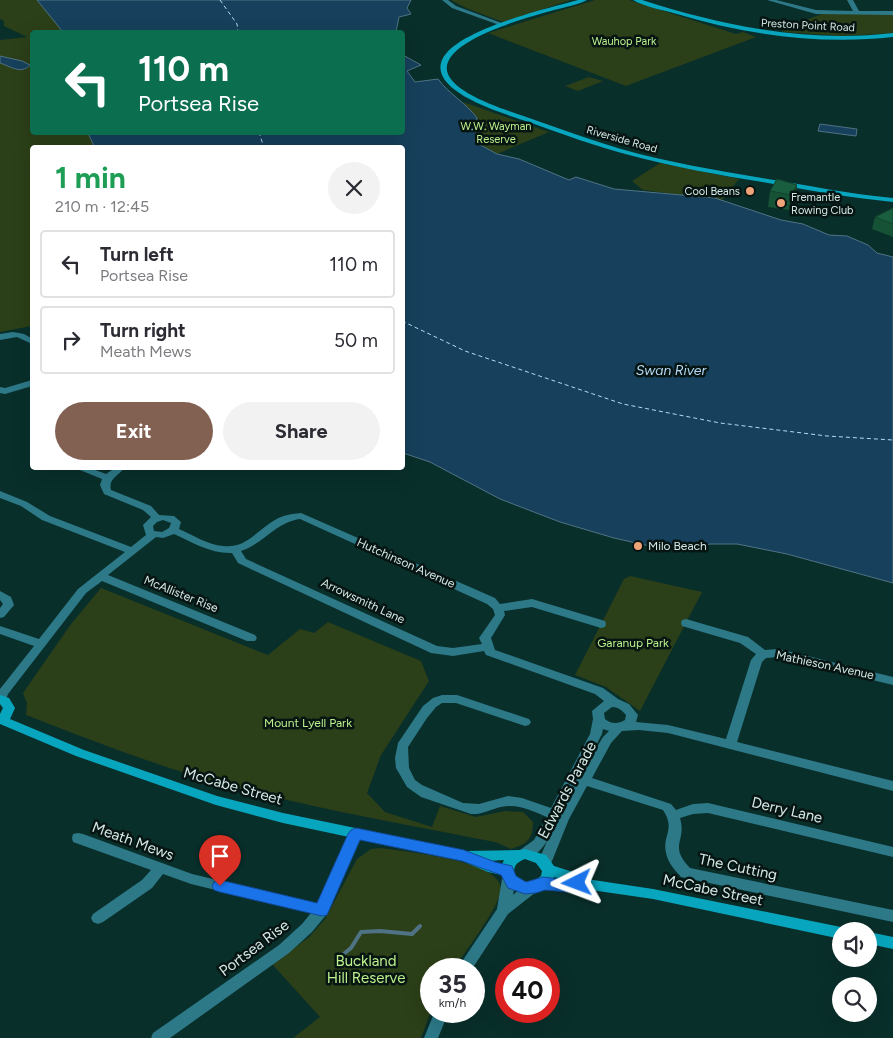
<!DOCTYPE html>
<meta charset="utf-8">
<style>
body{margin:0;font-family:Figtree,sans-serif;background:#f2f2f3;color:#2b2b33;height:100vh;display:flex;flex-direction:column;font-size:19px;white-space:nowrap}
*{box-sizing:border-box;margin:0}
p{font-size:16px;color:#7c7c81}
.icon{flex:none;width:28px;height:28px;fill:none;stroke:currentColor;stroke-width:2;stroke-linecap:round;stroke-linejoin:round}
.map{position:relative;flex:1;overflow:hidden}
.side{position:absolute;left:30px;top:145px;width:375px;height:325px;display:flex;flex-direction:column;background:#fff;border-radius:5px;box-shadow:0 5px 20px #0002}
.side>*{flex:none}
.hud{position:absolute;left:30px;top:30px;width:375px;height:105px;border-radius:5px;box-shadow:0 5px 20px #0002;background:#0b6e4f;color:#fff;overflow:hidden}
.fabs{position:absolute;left:832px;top:922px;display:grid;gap:10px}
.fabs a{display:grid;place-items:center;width:45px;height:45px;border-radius:50%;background:#fff;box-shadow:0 5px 20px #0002;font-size:25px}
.speed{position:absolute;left:420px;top:958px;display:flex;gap:10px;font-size:25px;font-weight:700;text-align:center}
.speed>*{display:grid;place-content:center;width:65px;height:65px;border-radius:50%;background:#fff;box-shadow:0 5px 20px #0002;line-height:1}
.speed small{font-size:12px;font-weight:400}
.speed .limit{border:8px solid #d22;background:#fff;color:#111}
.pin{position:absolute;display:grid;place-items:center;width:42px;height:42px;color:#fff;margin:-51px -21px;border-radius:50% 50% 50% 0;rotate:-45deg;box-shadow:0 0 5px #0007}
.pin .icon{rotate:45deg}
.me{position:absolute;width:55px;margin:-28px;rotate:267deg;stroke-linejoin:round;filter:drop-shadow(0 0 4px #0008)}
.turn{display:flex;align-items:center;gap:18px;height:105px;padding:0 25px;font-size:22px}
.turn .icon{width:65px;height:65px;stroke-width:2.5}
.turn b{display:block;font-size:35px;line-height:42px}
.round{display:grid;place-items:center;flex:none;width:52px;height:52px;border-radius:26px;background:#f2f2f3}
.overview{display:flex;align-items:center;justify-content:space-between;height:85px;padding:0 25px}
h1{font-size:30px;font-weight:700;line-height:38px;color:#1e9e55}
.cta{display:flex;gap:10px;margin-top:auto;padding:10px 25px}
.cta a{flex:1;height:58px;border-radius:30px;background:#836152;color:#fff;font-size:20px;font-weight:700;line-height:58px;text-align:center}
.cta a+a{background:#f2f2f3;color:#2b2b33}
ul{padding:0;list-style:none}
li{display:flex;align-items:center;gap:15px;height:68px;margin:0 10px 8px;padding:0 15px;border:2px solid #e1e1e2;border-radius:5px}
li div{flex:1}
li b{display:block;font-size:19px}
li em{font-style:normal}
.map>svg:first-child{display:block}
.green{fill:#2b3f18}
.water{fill:#16405b;stroke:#4f7385}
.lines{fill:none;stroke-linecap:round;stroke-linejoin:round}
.stream{stroke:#4f7385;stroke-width:4}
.ferry{stroke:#b4daf6;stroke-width:1;stroke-dasharray:4 3;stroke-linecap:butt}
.street{fill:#2d7988;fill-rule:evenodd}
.secondary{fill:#07a6be;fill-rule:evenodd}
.wall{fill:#165236}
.shaded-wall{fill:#12422c}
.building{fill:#195f3f;stroke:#12422c}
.route{fill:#1a73e8;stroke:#114b97}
.poi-dot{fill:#efa378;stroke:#061412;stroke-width:2}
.labels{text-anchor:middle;stroke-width:5;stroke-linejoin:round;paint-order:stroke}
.far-street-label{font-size:11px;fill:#d5e9e6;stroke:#061412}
.far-park-label{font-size:11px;fill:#bbf08c;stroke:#061412}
.far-poi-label{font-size:11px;fill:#d5e9e6;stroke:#061412;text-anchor:end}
.poi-label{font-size:12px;fill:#d5e9e6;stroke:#061412;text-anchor:start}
.street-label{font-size:12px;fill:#d5e9e6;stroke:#061412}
.park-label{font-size:12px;fill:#bbf08c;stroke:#061412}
.water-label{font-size:14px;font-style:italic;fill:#b4daf6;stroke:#061412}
.near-street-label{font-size:15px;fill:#d5e9e6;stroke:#061412}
.near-park-label{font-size:15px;fill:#bbf08c;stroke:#061412}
</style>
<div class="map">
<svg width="893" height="1038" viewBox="0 0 893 1038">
<rect width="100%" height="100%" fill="#092f2b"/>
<path class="green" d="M0,0H37L63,32H32V132L88,133L95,147L32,148V326L0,332V40L27,37L4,26V21L0,19Z
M451,0H571L503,22L466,8Z
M595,0H629L736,34L743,32L756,37L626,86L488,33Z
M822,14H893V33L842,36L781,32L795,26L792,25Z
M589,77L603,81L578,91L565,86Z
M463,102L549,132L497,154L475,142L477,118Z
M660,163L739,179L722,200L643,190L632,181Z
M630,576L702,592L640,711L606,687L575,675L624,579Z
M101,588L268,655L300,629L314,633L328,622L421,661L429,681L381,755L367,793L385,812L432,827L440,806L476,817L505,811L523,812L533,822C533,839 527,844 511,849L495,842C403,824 310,808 220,783C154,765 90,740 26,715L27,703L23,693L71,624Z
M382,848C405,852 501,860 501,889C501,905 464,953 454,969H431V1011L421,1038H293L320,1017L272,964L309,937L325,919L357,859L371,849Z"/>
<path class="water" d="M37,0H411L407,8L411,14L399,17L396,32H63Z
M403,55L421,65L407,71L415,82L438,79C449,94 466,103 477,118L475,142L497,154L519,159L569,180L576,177L614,189L715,198L781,220L803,224L829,235L847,236L868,245L877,253L893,257V583L787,554L737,544H710L697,548H674L645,545L614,538L560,522L500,499L430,462L403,453L402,148H95L88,133L402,132Z
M0,56L22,61L30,65C21,75 10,66 0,63Z
M820,124L857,129L856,136L818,131Z"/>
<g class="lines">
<path class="stream" d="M340,957L351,948L361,932L380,931L412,934L420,926"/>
<path class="ferry" d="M220,0L237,24L238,32
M259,132L264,148
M402,321L465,351L623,404L720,423L827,436L893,440"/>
<path class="street" d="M442,0H448L456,6L507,25L502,26L452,8Z
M767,0H776L816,10L853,11L847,0H853L859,11H893V15L816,14Z
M13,332L24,334L31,338L32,344L17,337L0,340V334Z
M32,380V386L5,394L0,393V387L5,388Z
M79,468H90L106,474L115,468H124C119,476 108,478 111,490L151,506L159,515L174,516L181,522L179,529C193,535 208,545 223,546C246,549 257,530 275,520C283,515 292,514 301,513L495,598L500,604L532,599L605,621L606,624L605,627L601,628L532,607L504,611L505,615L491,638L495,650L603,688L618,699L629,704L638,715L636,722L668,725L726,739L751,660L756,654L740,643L682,626L681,623L682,620L686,619L748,637L765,650L779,649L893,677V685L779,657L766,658L762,662L737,742L893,781V791L668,733L639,730L622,731L611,743L592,778L671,804L676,810L693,804L708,803L893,847V857L708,813L693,814L680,818C687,842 668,845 690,868L893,910V922L681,877C675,870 668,863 666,853C662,835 676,830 663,810L587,786L569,819L550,866L545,867L540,866L538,862L548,839C543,849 532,861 520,858L519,854L520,850L534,840L547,817C533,811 517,803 501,807C491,809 482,815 471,814L421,797L407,787L396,768L395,758L398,743L423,706L433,698L442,695H457L529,719L531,722L529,725L525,726L456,703H442L436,707L427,718L408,747L409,768L415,780L422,785L463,803L479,804L508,796L522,798L551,808L590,734L593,719L592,711L604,701L595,694L486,655L484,651L453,656L431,653L238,563L232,553C211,554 192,542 174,534L163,538L156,537L108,575L255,635L257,638L255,641H247L102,581L86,593L8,694L5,702L0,703V689L34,646L0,634V626L39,639L78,589L125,552L42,520L21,506L0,498V491L27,502L50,516L131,547L146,535L143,525L151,517L143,510L104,494L100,485L102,479L80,470ZM300,519L487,604L493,609L495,615L479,638L482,644L453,648L437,646L246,559L241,551C263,544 276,522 300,519ZM163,520L171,523L169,528L162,532L154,531L153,526L157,522ZM612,707C618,707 622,710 626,715L625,720C618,724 611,724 605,719L604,713ZM603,729L609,731L603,737L581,774L602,734Z
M0,591L11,597L14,605L4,617L0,618V608L3,604L0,600Z
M356,829L361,830L362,834L327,914L312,932L289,953L170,1038H151L153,1033L279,945L302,924L311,913L191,884L163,874L152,888L103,922L98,924L93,922L91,918L93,914L142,880L151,870L73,842L72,838L73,834L78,833L83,834L192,874L318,904L350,834L351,830Z
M509,874L514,875L516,879L513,895C520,889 526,881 536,884L538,888L536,892L508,914L472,969H457L497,909L502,879L504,875Z
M435,1011H449L438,1038H424Z"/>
<path class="secondary" d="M578,0H587C578,5 565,7 554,10C529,17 458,36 448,62C436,91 513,112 532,119C561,129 591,140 621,149C667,162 715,170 762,178C806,185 849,194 893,198V202C853,198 813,191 774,184C725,176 677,168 629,155C595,146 562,134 529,122C508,115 433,94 441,63C449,31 549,8 578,0Z
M633,0H642C723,26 807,43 893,33V37C821,45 746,35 677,14C663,10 645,7 633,0Z
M0,695L9,698L15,708L10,719L84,750L217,796L283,813L466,851L520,850L525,849L546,855L554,866L573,872L580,878L653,889L841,927L846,929L847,931H841V939L653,899L577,888C562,893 557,887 545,889C542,889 538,892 534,892C519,895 508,887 502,875L488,872L462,861L283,823L216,805L76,756L0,724V714L3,708L0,704ZM525,859L536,863L542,871L541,876C531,884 521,884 514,873C514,864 518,862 525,859ZM504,860L502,864L489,861ZM554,877L564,880L554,879Z
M869,932L893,937V949L869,944Z"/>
</g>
<path class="wall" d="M797,185L795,200L789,210L768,207L770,191Z
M893,208V237L872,229L875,217Z"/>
<path class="shaded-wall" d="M797,185L795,200L789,210L791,195Z"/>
<path class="building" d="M777,179L797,185L791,195L770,191Z
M893,208V224L875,217Z"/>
<path class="route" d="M356,828L464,850L495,862L512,866L516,876L526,882L543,877L567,880L577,877L583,879L585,883L583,888L567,892L545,890L536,893L525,894L508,888L501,875L462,861L360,840L327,915L322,916L220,892L214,890L212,886L214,882L220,880L317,903L348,834L351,830Z"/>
<g class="poi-dot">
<circle cx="750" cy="191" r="5"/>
<circle cx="781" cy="203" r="5"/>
<circle cx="638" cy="546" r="5"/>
</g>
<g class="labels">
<g class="far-street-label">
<text transform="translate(808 25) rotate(3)" y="4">Preston Point Road</text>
<text transform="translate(622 139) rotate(16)" y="4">Riverside Road</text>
</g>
<g class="far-park-label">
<text x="624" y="45">Wauhop Park</text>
<text x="496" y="130">W.W. Wayman<tspan x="496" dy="13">Reserve</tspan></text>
</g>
<g class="far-poi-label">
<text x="740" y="195">Cool Beans</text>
<text x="791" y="201" text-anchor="start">Fremantle<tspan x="791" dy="13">Rowing Club</tspan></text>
</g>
<g class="poi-label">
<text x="648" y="550">Milo Beach</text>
</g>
<g class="street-label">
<text transform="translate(406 563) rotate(24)" y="4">Hutchinson Avenue</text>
<text transform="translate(181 594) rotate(22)" y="4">McAllister Rise</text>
<text transform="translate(363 601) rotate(25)" y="4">Arrowsmith Lane</text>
<text transform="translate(825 665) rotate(12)" y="4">Mathieson Avenue</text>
</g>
<g class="park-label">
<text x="633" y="647">Garanup Park</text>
<text x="308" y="727">Mount Lyell Park</text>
</g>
<g class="water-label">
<text x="671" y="375">Swan River</text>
</g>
<g class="near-street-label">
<text transform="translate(233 786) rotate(16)" y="5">McCabe Street</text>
<text transform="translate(567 790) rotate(-62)" y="5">Edwards Parade</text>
<text transform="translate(787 810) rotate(13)" y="5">Derry Lane</text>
<text transform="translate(133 841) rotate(20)" y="5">Meath Mews</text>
<text transform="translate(738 867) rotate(12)" y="5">The Cutting</text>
<text transform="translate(713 890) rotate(12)" y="5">McCabe Street</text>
<text transform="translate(254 948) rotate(-37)" y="5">Portsea Rise</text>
</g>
<g class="near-park-label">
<text x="366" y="966">Buckland<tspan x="366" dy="17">Hill Reserve</tspan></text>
</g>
</g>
</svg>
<div class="fabs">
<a><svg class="icon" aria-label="sound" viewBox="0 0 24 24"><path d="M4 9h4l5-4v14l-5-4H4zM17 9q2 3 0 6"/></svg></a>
<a><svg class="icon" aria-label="search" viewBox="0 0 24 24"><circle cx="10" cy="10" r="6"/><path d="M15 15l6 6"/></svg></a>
</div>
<div class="speed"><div>35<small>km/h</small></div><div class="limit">40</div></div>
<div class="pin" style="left:220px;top:886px;background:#d93025"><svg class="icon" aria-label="arrive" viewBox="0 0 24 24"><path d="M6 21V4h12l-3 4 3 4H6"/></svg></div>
<svg class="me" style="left:577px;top:883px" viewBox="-20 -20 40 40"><path d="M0-17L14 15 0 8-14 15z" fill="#1a73e8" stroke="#fff" stroke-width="4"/></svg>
<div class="hud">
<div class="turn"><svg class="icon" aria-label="left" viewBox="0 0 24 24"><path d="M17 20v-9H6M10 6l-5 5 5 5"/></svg><div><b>110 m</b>Portsea Rise</div></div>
</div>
<section class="side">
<div class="overview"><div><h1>1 min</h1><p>210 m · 12:45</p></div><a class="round"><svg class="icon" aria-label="close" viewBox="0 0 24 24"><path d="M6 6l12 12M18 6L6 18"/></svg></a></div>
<ul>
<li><svg class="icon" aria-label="left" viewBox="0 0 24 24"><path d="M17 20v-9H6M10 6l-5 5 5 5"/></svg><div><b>Turn left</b><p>Portsea Rise</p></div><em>110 m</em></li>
<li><svg class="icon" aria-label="right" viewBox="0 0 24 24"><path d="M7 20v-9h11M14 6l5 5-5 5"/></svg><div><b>Turn right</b><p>Meath Mews</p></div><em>50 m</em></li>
</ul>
<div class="cta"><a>Exit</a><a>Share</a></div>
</section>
</div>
